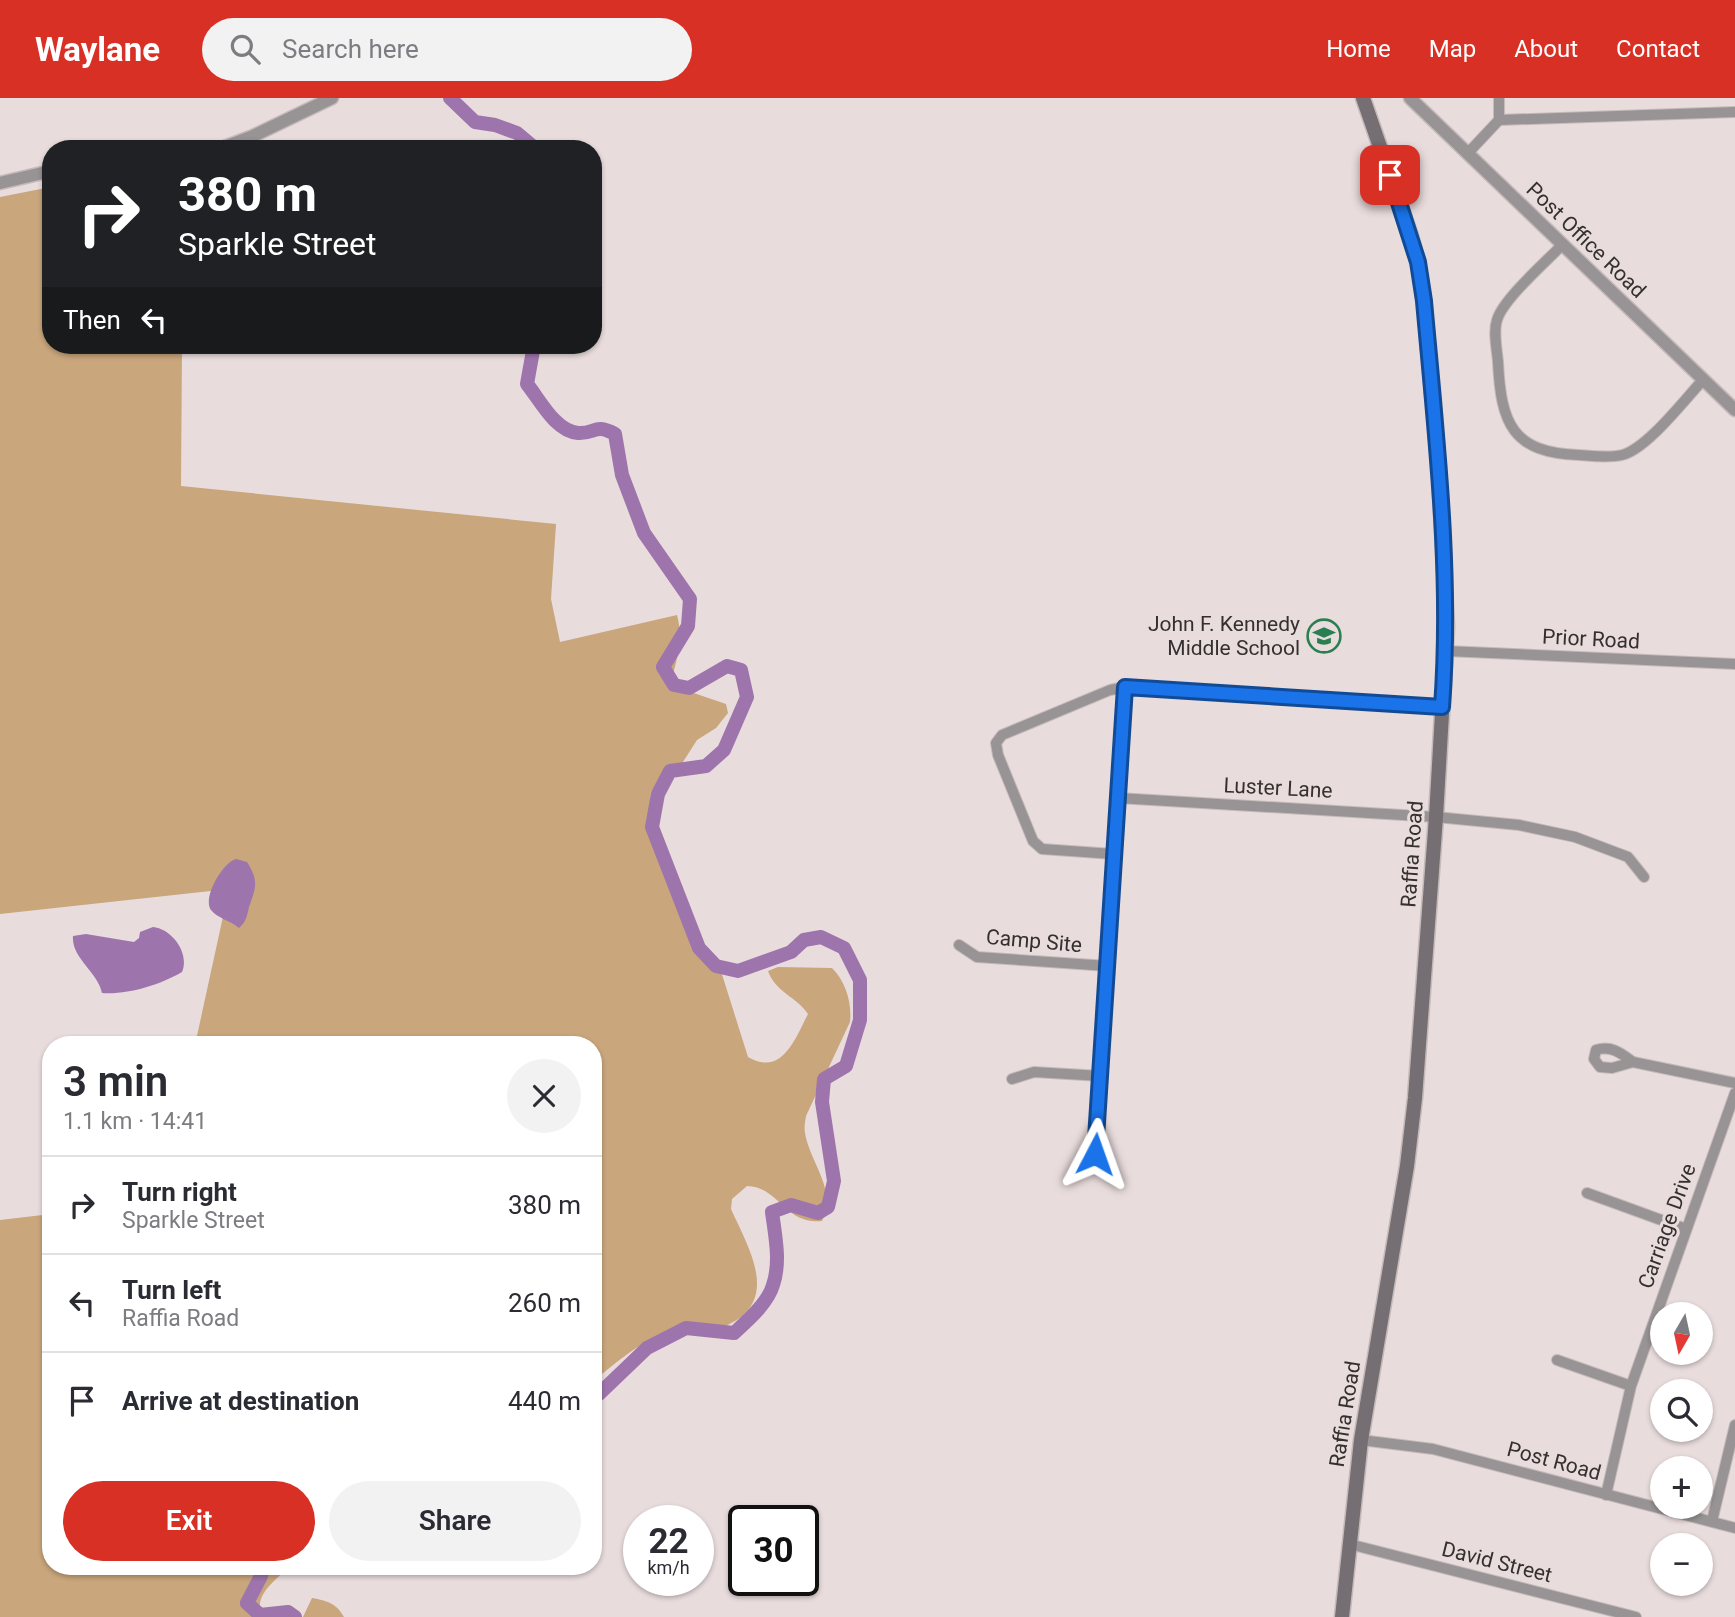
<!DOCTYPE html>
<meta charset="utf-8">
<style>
body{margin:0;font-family:Roboto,sans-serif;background:#f2f2f3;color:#2b2b33;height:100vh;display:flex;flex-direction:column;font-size:26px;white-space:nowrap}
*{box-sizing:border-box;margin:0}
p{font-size:23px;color:#7c7c81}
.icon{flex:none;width:38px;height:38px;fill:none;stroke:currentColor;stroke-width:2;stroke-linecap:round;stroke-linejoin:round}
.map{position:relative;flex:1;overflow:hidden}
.sheet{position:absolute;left:42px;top:938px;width:560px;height:539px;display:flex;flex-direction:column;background:#fff;border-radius:28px;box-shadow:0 2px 5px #0004}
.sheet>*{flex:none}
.hud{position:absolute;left:42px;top:42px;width:560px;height:214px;border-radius:28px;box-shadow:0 2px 5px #0004;background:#202124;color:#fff;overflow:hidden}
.needle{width:46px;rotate:189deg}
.tools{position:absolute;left:1650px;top:1204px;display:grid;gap:14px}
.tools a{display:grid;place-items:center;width:63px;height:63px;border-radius:50%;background:#fff;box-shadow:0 2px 5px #0004;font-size:35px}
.speed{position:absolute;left:623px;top:1407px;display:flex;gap:14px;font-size:35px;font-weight:700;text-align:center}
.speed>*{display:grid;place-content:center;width:91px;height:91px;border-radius:50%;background:#fff;box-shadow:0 2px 5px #0004;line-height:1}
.speed small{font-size:18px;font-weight:400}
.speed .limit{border:4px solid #111;border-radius:10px;background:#fff;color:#111}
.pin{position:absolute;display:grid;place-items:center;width:60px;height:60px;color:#fff;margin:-30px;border-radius:14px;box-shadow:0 4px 10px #0006}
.me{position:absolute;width:77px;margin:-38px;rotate:4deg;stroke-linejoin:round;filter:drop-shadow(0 0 5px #0008)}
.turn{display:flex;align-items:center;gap:24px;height:147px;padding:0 21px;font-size:32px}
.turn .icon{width:91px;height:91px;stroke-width:2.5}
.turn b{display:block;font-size:49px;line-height:60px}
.then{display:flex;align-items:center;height:66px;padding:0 21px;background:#0003;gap:14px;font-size:26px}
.round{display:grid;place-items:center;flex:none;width:74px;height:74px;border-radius:37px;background:#f2f2f3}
.overview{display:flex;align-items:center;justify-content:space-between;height:119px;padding:0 21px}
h1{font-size:42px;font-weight:600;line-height:52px}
.primary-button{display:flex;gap:14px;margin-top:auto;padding:14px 21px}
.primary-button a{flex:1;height:80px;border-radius:42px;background:#d93025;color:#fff;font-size:28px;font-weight:600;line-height:80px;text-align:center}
.primary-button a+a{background:#f2f2f3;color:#2b2b33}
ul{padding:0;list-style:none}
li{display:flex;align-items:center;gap:21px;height:98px;padding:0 21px;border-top:2px solid #e1e1e2}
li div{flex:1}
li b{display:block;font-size:26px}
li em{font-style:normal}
header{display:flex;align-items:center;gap:42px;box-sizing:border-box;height:98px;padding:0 35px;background:#d93025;color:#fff}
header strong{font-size:33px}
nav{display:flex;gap:38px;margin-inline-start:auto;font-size:24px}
.search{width:490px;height:63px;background:#f2f2f3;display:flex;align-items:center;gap:18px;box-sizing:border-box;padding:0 24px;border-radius:38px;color:#7c7c81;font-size:26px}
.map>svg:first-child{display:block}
.green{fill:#c9a67c}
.water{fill:#9e74ac}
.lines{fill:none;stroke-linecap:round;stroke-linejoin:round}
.river{stroke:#9e74ac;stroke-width:14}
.minor-casing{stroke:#c5baba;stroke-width:12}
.tertiary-casing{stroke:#c5baba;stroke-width:15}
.secondary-casing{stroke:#c5baba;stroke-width:17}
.minor{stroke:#989395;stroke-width:10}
.tertiary{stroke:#989395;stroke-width:12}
.secondary{stroke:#756e72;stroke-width:14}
.route-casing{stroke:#114b97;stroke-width:18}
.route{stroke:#1a73e8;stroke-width:12}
.labels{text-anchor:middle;stroke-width:6;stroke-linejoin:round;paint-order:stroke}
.street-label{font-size:21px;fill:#353030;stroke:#e9dcdd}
.poi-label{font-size:21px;fill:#353030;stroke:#e9dcdd;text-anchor:end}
</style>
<header>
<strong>Waylane</strong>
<div class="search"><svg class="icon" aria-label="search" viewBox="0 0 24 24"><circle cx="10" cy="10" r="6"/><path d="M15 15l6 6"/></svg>Search here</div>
<nav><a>Home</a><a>Map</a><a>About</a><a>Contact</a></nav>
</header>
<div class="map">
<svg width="1735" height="1519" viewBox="0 0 1735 1519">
<rect width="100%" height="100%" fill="#e9dcdd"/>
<path class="green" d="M51,89V247H182L181,388L556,426L551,501L560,544L677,517C683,539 678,558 672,580L679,590L726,606L728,615L716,630L697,642L674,678L659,683L651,694L650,708L659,761L675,798L692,822L693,831L720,870L748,959C782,979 795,941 808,916C796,898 776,895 768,873L778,869L832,870C846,884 852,905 850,924L806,1018C805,1024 804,1030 805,1035C810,1065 838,1093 822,1123C784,1127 780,1089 747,1088L732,1101L731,1111C749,1151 783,1205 723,1229C703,1237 680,1232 660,1238C636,1246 613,1268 593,1283V947H195L229,791L0,816V99Z
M51,1116V1468H288C277,1484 254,1493 261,1519H0V1122Z
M312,1500C328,1503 336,1505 344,1519H303Z"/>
<path class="water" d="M236,761L247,764C259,783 256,789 249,809C247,818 246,824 239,830C231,823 217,820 211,812C202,800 223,764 236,761Z
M153,829C172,831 190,855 182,874C160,887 127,897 102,895C98,874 71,860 73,838L86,836L134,844L139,840L140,834Z"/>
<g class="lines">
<path class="river" d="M450,0L475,24L495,27L517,35L536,51
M534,247L527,286C540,302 555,333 578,335C596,336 594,325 615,336L622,377L644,435L690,501L688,528L663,569L674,587L689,590L727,568L741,572L747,599L724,652L706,668L670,673L658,696L652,729L699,850L716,868L738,873L791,854L804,842L821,839L844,850L860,882V922L846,968L824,981L822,1004L834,1083L828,1109L818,1115L791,1107L772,1114C775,1137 781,1164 773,1187C768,1205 748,1222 734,1235L686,1230L647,1250L599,1296L593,1298
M264,1468L261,1478L247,1505L260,1517L288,1514L295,1519"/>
<defs>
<path id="minor" d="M1499,22L1735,14
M1468,55L1499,22V0
M1563,146C1546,164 1503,201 1497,222C1493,234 1497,252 1498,264C1501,325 1512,355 1579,357C1593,358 1609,360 1622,357C1647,351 1685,301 1703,282
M1446,553L1735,566
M1118,700L1436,719L1519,727L1575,739L1628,759L1644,779
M1113,756L1042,751L1033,743L998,657L996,645L1002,637L1110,592L1125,589L1442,609
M959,847L977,859L1108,868
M1633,964C1621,955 1611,947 1596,952L1594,961L1600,969L1612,970L1633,964L1735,985
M1012,981L1034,974L1101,978
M1101,1071L1095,1056L1125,589
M1587,1095L1686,1131
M1557,1262L1631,1288
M1361,1342L1433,1351L1735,1430
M1606,1397L1631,1288L1735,995
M1712,1423L1735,1327
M1349,1446L1636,1519"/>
<path id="tertiary" d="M1410,0L1735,312
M219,51L253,38L332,0
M0,85L51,73"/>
<path id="secondary" d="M1342,1519L1361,1342L1407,1068L1415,1000L1436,719L1447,529L1439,372L1424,203L1418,164L1410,135L1363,0"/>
</defs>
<use href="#minor" class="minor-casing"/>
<use href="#tertiary" class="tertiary-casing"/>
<use href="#secondary" class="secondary-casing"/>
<use href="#minor" class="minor"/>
<use href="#tertiary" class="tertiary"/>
<use href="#secondary" class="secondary"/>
</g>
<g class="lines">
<defs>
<path id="route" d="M1095,1056L1125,589L1442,609C1452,474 1436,338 1424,203L1418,164L1390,77"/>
</defs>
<use href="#route" class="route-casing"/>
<use href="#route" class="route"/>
</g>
<defs>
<symbol id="school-ring" viewBox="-11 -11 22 22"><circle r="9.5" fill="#e9dcdd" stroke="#2a7f52" stroke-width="1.5"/><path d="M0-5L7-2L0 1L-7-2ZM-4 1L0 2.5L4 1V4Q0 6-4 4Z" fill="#2a7f52"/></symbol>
</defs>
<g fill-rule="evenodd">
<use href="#school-ring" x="1305" y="519" width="38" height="38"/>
</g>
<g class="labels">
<g class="street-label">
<text transform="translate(1586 142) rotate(44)" y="7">Post Office Road</text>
<text transform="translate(1591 541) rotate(3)" y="7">Prior Road</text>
<text transform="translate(1278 690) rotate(3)" y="7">Luster Lane</text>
<text transform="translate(1412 756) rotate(-86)" y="7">Raffia Road</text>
<text transform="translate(1034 843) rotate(5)" y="7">Camp Site</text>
<text transform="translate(1667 1128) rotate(-70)" y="7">Carriage Drive</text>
<text transform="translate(1345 1316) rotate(-81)" y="7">Raffia Road</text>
<text transform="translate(1554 1363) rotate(15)" y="7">Post Road</text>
<text transform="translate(1497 1464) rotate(14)" y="7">David Street</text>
</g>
<g class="poi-label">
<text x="1300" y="533">John F. Kennedy<tspan x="1300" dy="24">Middle School</tspan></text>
</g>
</g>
</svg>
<div class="tools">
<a><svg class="needle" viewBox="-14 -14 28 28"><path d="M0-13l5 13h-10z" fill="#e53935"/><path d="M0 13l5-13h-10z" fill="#7c7c81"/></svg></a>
<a><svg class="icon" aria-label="search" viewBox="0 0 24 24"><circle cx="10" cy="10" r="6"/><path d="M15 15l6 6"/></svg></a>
<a>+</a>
<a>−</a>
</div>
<div class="speed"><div>22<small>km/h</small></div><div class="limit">30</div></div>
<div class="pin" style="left:1390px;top:77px;background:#d93025"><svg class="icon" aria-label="arrive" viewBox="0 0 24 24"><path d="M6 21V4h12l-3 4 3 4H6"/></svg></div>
<svg class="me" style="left:1095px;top:1056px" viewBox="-20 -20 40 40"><path d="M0-17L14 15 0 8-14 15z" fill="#1a73e8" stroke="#fff" stroke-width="4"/></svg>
<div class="hud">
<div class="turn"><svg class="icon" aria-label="right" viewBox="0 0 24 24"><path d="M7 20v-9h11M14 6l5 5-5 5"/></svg><div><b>380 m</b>Sparkle Street</div></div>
<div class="then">Then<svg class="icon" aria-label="left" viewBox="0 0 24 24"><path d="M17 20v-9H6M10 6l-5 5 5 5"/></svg></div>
</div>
<section class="sheet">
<div class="overview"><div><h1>3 min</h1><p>1.1 km · 14:41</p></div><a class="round"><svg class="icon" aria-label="close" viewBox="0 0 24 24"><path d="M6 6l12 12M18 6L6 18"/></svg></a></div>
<ul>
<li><svg class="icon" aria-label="right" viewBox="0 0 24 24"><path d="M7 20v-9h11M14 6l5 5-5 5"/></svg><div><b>Turn right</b><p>Sparkle Street</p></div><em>380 m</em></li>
<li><svg class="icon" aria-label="left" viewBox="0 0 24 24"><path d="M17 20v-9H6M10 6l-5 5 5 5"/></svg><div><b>Turn left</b><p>Raffia Road</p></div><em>260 m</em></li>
<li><svg class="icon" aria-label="arrive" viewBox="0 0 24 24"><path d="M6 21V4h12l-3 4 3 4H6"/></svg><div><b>Arrive at destination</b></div><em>440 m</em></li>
</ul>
<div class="primary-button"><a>Exit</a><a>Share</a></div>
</section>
</div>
